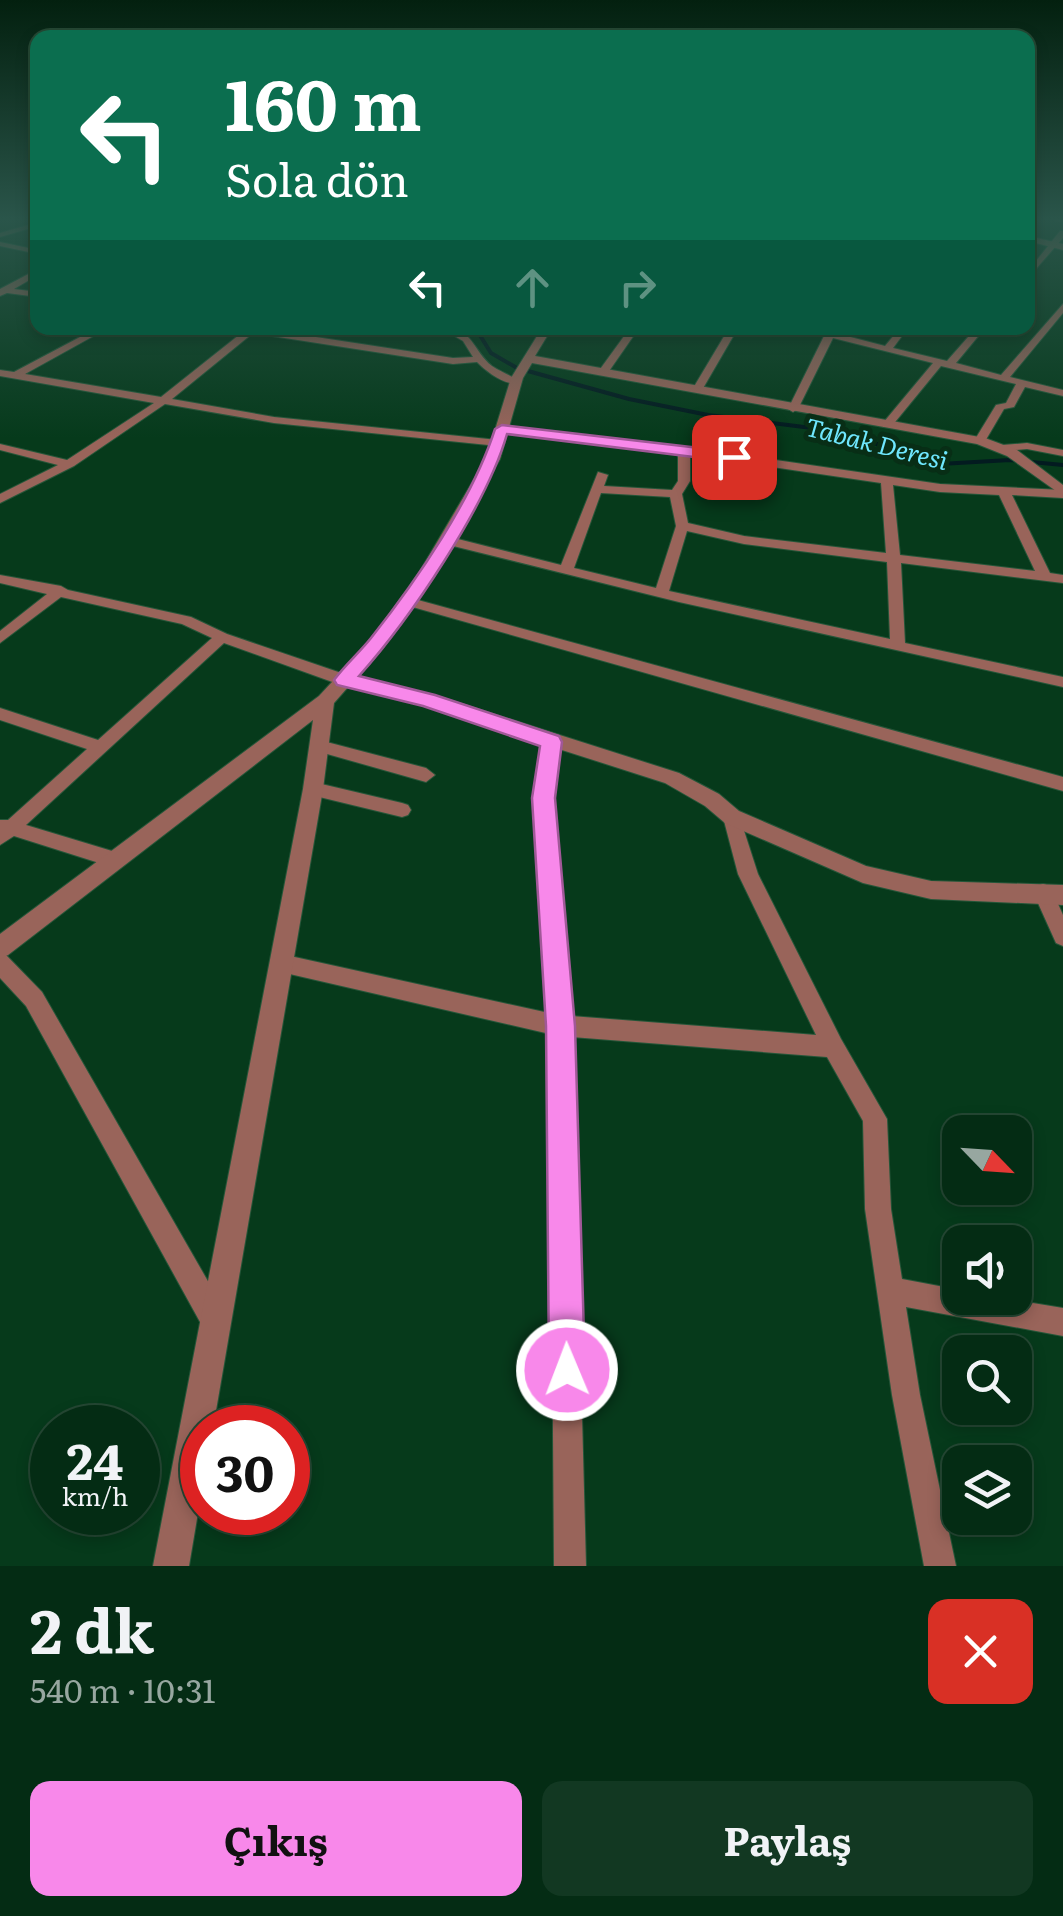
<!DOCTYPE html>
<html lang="tr">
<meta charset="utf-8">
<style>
body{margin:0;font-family:Literata,serif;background:#123822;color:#f1f3f6;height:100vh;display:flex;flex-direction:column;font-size:38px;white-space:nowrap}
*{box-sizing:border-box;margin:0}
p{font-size:32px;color:#97a7a0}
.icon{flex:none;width:55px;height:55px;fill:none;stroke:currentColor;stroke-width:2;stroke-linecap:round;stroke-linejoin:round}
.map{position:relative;height:1566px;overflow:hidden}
.details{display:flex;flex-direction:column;background:#042c14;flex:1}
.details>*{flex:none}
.banner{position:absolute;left:30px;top:30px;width:1005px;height:305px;border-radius:20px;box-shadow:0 5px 15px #0003,0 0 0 2px #254834;background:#0b6e4f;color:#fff;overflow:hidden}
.needle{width:65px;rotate:115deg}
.tools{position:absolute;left:942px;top:1115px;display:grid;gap:20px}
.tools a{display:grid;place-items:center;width:90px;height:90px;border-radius:20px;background:#042c14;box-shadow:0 5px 15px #0003,0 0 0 2px #254834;font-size:50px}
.speed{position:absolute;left:30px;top:1405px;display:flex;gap:20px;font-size:50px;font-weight:700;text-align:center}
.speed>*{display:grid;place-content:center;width:130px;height:130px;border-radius:50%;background:#042c14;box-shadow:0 5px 15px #0003,0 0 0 2px #254834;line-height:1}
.speed small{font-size:25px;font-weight:400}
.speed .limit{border:15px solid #d22;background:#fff;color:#111}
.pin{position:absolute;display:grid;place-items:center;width:85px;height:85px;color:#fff;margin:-42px;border-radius:20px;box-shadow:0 5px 15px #0006}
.me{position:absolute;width:110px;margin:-55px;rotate:359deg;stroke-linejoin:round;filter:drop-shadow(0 0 8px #0008)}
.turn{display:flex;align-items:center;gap:35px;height:210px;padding:0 30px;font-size:45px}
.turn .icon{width:130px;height:130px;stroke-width:2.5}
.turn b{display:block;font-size:70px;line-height:85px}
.lanes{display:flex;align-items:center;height:95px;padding:0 30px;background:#0003;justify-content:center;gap:50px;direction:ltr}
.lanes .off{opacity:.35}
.round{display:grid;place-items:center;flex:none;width:105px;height:105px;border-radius:20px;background:#123822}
.overview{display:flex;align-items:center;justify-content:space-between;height:170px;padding:0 30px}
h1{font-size:60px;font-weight:700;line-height:75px}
.action{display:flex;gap:20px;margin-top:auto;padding:20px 30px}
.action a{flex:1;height:115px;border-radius:20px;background:#f888ea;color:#111;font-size:40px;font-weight:700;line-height:115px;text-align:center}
.action a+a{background:#123822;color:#f1f3f6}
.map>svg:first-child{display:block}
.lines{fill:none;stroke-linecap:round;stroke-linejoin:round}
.stream-far1{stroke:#031b20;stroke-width:2.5}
.stream{stroke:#031b20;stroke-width:4}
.minor-casing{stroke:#265639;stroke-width:2}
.tertiary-casing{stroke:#265639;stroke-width:2}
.minor{fill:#99645a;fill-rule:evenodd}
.tertiary{fill:#99645a;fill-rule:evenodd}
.route{fill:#f888ea;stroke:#a15898;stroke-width:2.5}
.labels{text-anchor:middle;stroke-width:10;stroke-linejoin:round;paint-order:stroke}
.far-water-label{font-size:25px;font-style:italic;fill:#6fe7fe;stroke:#082e16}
</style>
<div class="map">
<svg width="1063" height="1566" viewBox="0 0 1063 1566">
<rect width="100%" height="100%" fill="#063a1b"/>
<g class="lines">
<path class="stream-far1" d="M476,328L478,331"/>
<path class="stream" d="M476,329L491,353L517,368L629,399L708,415L836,431L940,464L1010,460L1063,465"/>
<defs>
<path id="minor" d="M38,222V226L0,237V233Z
M1060,231H1063V238L1028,278V271Z
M0,242L38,250V254L0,246Z
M38,269V275L14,289L38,292V297L7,293L0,296V289Z
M1063,304V313L1010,377L1063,390V396L1025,387L1014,407L1004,409L984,443L974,441L996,405L1006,403L1016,384L941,366L891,427H883V423L933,363L833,338L798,409L793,412L788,409L824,336L799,328L827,331L829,328H837L835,333L885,346L900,328H908L893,348L947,361L976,328H985L956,363L1001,375Z
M97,328H108L25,374L161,397L244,331L238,328H257L453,358L473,357L463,341L441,328C473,326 472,350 492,366C501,372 512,376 521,382C507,388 487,372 477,362L453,364L253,333L172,399L274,417L498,440L504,443L498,446L274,423L165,404L74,466L0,503V494L58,465L0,450V444L67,460L154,403L0,376V370L14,372Z
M630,328H639L607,374H599L598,372Z
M729,328H738L702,390L693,392L692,390Z
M502,426L735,454L940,484L1063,490V498L1012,495L1050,573L1063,575V583L901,563L905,643L1063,677V687L679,602L441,543V537L446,536L561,565L598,472L608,475L604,486L672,490L678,481V454L498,431L496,429ZM690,455L881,483L886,553L744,536L688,523L682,494L690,481ZM893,485L940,492L999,495L1035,571L900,555ZM601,493L670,497L676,526L656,588L574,568ZM687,531L744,544L887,562L890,639L669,591Z
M1027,443L1063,450V456L1027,449L1002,451L996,448L1002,445Z
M0,575L61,586L68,590L191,617L227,634L350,676L352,680L344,685L338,684L224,643L26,825L122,854L124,860L122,866L115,868L14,836L0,845V820H8L87,749L0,720V708L98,740L212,638L182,624L61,597L0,643V631L47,594L0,583Z
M407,597L1063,777V791L402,604L400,601Z
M551,736L559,742L552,798L571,1016L816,1035L738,874L723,817L726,812H738L758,874L841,1039L887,1119L891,1209L902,1279L960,1290V1298H1003L1063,1308V1336L906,1307L920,1395L956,1566H924L892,1395L865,1209L863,1121L827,1057L572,1037L586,1566H554L550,1034L281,972L274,970L271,963L274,956L281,954L549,1013L534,798L543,742Z
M319,740L426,768L435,775L426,782L313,750L311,746Z
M313,782L402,803L408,805L411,810L408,815L402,817L307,794L304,789L307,784Z
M1043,884L1050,886L1063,915V946L1056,943L1033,892L1036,886Z
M0,954L7,956L42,992L225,1311L229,1321L225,1331L215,1335L205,1331L26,1006L0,978Z"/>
<path id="tertiary" d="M1055,219H1063V222L1056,221Z
M1028,236L1063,244V250L1028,241Z
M542,328H552L535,356L985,438L1017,450L1063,485V496L1007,456L977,444L532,363L523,378L500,459L435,572L383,648L357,677L434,695L679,773L719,794L739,811L866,866L931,881L1063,885V905L931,899L863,883L725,823L705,806L665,783L425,706L348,687L334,703L323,789L213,1428H202V1489L189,1566H153L303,789L313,720L8,955L0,959V934L319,696L371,640L420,571L486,459L511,378Z"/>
</defs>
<use href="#minor" class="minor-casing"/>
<use href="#tertiary" class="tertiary-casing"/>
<use href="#minor" class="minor"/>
<use href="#tertiary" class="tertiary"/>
</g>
<linearGradient id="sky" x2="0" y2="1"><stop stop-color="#03200f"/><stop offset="0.5" stop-color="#2a554a"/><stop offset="1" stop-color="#2a554a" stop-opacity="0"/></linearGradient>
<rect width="1063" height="438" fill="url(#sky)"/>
<path class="route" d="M502,425L734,452L742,457L734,462L507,434C486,507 410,619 359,676L435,695L559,736L562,742L555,798L575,1026L585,1370L580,1383L567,1388L554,1383L549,1370L546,1026L532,798L540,746L423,706L337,685L334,680C345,665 359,653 371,638C417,580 472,500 495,429Z"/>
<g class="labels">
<g class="far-water-label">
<text transform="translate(877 444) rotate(14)" y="9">Tabak Deresi</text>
</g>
</g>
</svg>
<div class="tools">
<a><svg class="needle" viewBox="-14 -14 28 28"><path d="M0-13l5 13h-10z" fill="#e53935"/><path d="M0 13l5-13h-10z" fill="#97a7a0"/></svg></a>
<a><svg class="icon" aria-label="sound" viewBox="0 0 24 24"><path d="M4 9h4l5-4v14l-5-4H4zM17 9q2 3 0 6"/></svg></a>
<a><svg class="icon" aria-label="search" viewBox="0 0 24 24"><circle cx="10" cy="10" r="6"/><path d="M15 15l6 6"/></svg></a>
<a><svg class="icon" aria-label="layers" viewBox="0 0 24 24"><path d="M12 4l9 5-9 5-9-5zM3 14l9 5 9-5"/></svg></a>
</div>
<div class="speed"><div>24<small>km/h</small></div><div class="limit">30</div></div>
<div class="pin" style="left:734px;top:457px;background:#d93025"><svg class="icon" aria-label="arrive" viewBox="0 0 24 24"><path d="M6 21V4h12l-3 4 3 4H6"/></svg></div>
<svg class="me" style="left:567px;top:1370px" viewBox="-20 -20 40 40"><circle r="17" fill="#f888ea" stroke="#fff" stroke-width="3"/><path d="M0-11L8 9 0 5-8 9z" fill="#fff"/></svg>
<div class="banner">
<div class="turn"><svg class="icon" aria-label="left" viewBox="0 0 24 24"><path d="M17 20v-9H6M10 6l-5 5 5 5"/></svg><div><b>160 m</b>Sola dön</div></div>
<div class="lanes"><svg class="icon" aria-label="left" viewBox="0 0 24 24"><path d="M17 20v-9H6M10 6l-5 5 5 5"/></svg><svg class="icon off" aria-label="ahead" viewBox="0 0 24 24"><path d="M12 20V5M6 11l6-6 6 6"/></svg><svg class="icon off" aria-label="right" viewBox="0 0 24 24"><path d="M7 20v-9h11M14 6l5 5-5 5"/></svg></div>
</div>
</div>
<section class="details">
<div class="overview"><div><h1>2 dk</h1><p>540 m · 10:31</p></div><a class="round" style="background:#d93025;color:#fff"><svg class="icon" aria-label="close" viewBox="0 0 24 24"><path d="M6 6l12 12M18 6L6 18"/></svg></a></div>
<div class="action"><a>Çıkış</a><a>Paylaş</a></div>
</section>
